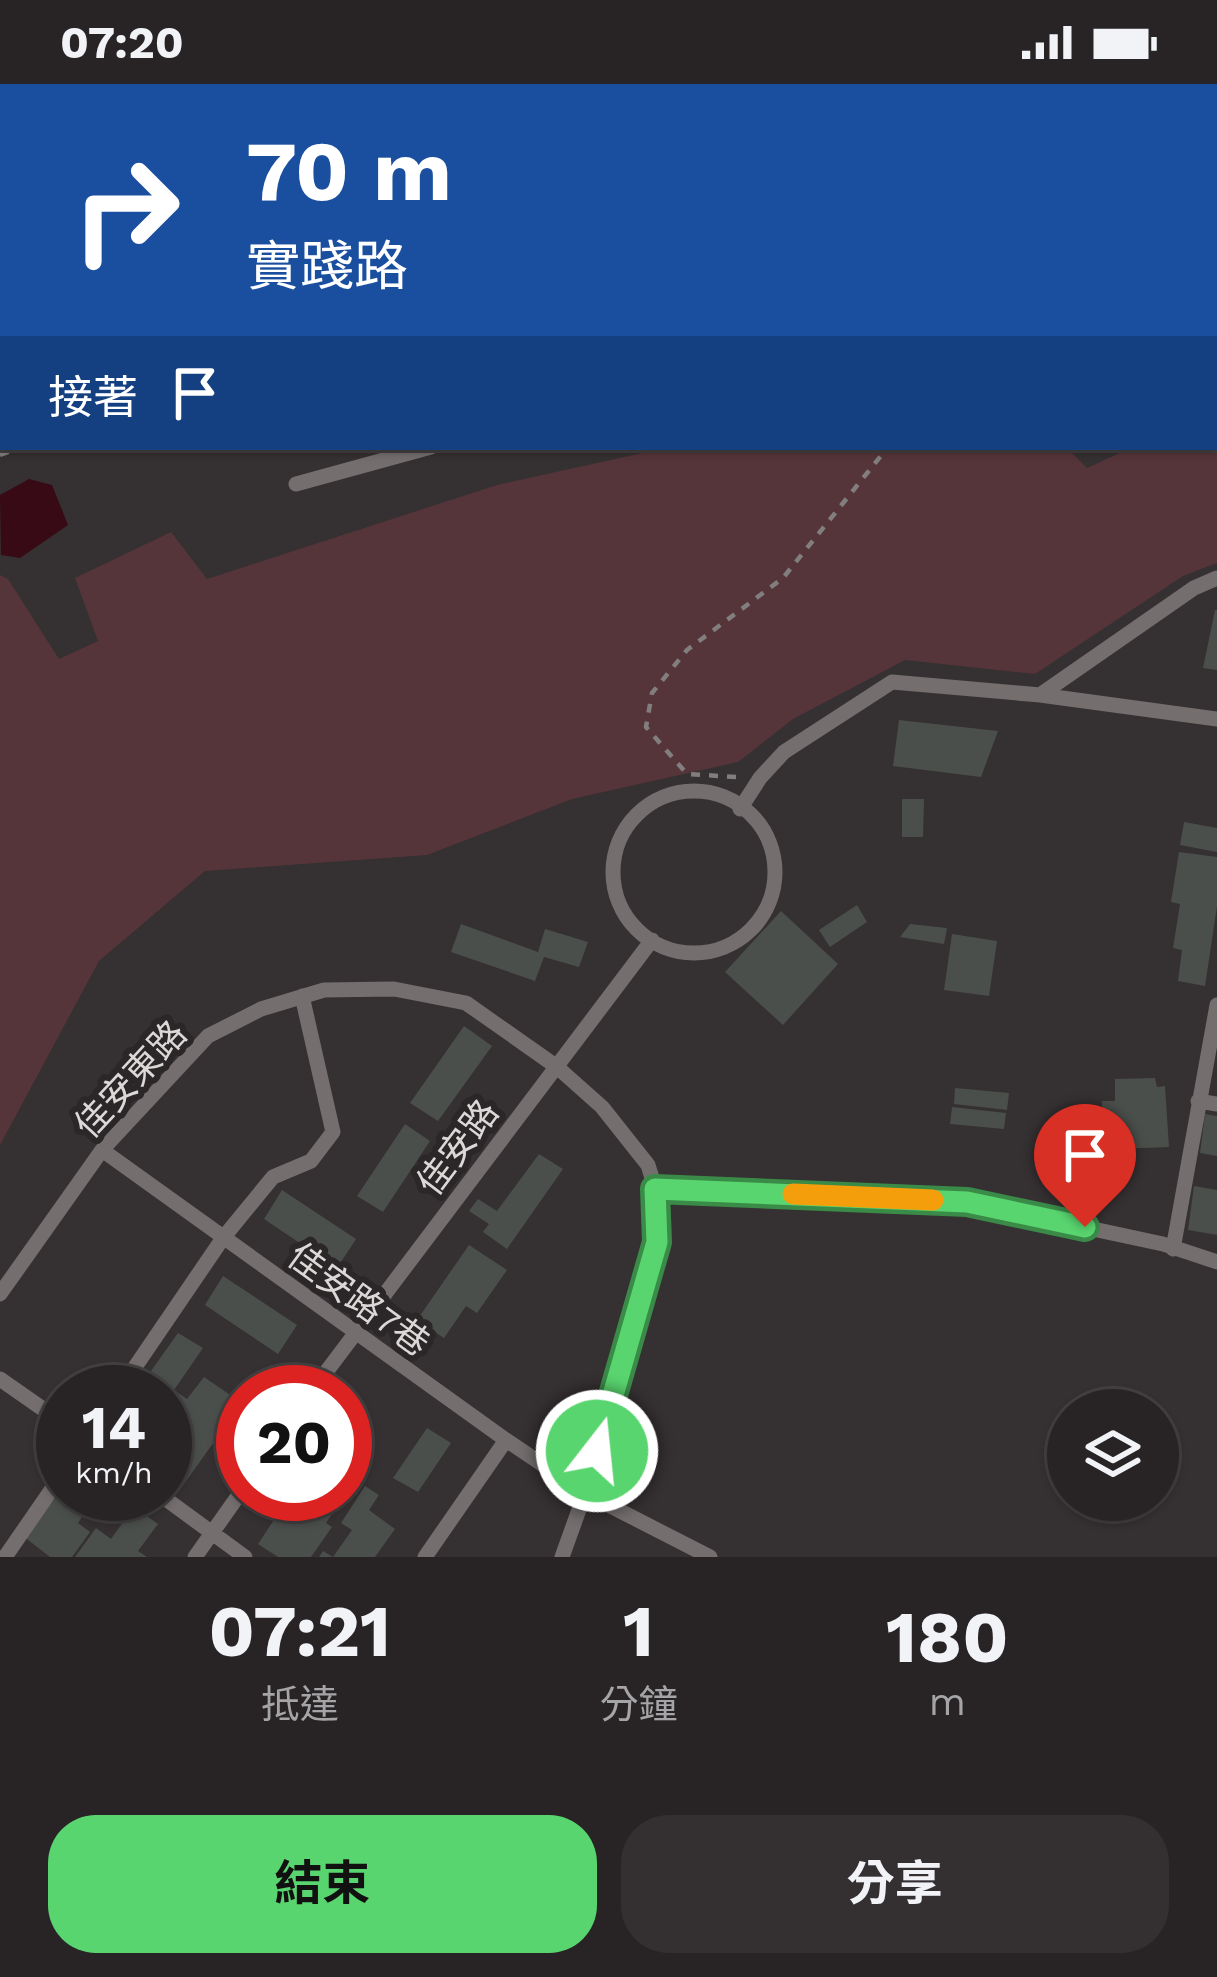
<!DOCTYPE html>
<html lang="zh-TW">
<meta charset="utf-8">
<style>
body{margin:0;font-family:"Work Sans","Noto Sans TC",sans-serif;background:#343032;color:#f1f3f6;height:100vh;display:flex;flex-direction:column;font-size:45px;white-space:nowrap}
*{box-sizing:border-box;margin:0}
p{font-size:39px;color:#a5a4a7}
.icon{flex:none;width:66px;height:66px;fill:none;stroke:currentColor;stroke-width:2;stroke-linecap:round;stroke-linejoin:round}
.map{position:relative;height:1473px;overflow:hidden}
.side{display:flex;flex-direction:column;background:#282425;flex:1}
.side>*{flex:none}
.top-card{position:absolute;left:0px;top:0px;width:1218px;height:366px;box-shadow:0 3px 9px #0004,0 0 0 3px #444142;background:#1a4fa0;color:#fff;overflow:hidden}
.tools{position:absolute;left:1047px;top:1305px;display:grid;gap:24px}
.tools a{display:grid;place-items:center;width:132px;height:132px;border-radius:50%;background:#282425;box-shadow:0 3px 9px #0004,0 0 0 3px #444142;font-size:60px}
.speed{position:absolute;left:36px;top:1281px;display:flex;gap:24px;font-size:60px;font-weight:700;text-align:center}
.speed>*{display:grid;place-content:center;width:156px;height:156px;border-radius:50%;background:#282425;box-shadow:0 3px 9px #0004,0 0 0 3px #444142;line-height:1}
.speed small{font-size:30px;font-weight:400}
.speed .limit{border:18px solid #d22;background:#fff;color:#111}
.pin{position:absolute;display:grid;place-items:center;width:102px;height:102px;color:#fff;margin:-123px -51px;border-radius:50% 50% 50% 0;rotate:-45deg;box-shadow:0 0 12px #0007}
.pin .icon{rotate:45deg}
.me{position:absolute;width:132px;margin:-66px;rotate:16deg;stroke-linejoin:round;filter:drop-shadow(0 0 9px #0008)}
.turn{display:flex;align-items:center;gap:42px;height:252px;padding:0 48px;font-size:54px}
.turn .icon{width:156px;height:156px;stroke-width:2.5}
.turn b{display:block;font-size:84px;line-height:102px}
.then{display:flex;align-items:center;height:114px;padding:0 48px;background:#0003;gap:24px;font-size:45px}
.eta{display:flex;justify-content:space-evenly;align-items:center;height:204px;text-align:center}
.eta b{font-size:72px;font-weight:700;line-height:84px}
.cta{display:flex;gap:24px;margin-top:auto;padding:24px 48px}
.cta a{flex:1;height:138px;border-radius:48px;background:#59d56f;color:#111;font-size:48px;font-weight:700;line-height:138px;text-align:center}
.cta a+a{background:#343032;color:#f1f3f6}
.status{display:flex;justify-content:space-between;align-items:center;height:84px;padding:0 60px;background:#282425;direction:ltr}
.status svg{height:33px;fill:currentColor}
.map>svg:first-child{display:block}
.green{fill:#55353a}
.water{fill:#370a15}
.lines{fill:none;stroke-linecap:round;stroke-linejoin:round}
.stream{stroke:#370a15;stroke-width:8}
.building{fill:#4b4f4b}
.path{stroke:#827e7f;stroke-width:4.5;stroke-dasharray:9 9;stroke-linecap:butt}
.lane{stroke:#746e6e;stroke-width:15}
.route-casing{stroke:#3a8a48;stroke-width:30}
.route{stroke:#59d56f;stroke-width:21}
.slow{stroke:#f59e0b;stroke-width:21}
.labels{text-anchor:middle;stroke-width:12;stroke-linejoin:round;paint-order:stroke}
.street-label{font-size:36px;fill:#dbd8d8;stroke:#2b2627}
</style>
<div class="status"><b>07:20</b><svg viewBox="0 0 49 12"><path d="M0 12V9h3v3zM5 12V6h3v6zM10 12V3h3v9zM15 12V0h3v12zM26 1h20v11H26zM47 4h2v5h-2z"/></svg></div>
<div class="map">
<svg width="1217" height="1473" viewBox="0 0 1217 1473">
<rect width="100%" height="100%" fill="#353031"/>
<path class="green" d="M1217,75V479L1183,492L1035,590L905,576L793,635L738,678L572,715L427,771L205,787L99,877L0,1061V491L8,495L59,575L98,557L75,494L171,448L207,495L497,401L670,363H1066L1087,384L1133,363H1215Z"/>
<path class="water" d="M29,395L52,401L68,441L20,474L1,471L0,411Z"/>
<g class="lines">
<path class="stream" d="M150,0L151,3
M0,358L3,357"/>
</g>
<path class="building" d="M1215,526H1217V586L1203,584Z
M899,636L998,647L981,693L893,682Z
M902,715H924L923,753H902Z
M1184,738L1217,744V768L1180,761Z
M1179,768L1217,773V822L1205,902L1178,897L1182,866L1173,864L1180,820L1171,818Z
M857,821L867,838L830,863L819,846Z
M781,827L838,880L783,941L725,888Z
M461,840L538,868L545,845L588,858L579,883L544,873L535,897L451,868Z
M910,840L947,844L944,860L900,853Z
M952,850L997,857L989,912L944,906Z
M464,942L492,962L438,1037L410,1019Z
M1155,994L1157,1003L1165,1002L1169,1063L1116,1065V1073H1081V1034L1102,1033V1017H1115V995Z
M955,1004L1009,1009L1007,1026L954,1020Z
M952,1023L1006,1029L1004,1045L950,1040Z
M1205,1030L1217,1032V1072L1200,1069Z
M405,1040L430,1057L383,1128L357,1112Z
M539,1070L563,1085L507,1165L483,1148L489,1140L469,1127L478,1115L497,1127Z
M1194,1102L1217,1106V1151L1188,1146Z
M282,1106L356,1155L337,1184L264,1135Z
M469,1161L507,1186L477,1229L466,1222L444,1254L417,1236Z
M223,1192L297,1241L278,1270L205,1221Z
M178,1249L203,1264L174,1306L187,1315L204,1293L242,1319L181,1404L165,1393V1308H136Z
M427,1344L451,1359L418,1408L393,1394Z
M345,1390L354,1396L326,1439L332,1443L311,1473H278L258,1460L291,1410H345Z
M365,1402L379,1411L369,1426L395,1445L375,1473H319L323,1467L333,1473L352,1446L341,1439Z
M63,1405V1410H124L106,1433L90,1421L78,1439L90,1448L72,1473H50L23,1452Z
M134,1423L158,1440L138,1467L147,1473H75L96,1444L111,1455Z"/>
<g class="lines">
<path class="path" d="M133,3L139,0
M165,3V0
M0,371L22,363
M736,693L687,690L646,643L652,609L687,566L783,494L888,363"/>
<path class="lane" d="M560,3L566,0
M1215,46L1217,45
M0,331L3,330
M296,400L431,363
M1040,611L1194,504L1217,494
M613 788a81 81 0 1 1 162 0a81 81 0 1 1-162 0Z
M740,725L760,694L784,668L892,598L1040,611L1217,635
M1198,1017L1217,1020
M102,1066L506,1356L585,1409L710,1473
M655,1105L967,1118L1163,1160L1217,1178
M1173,1165L1217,921
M0,1210L102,1066L208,952L261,925L324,906L394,905L466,919L557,983L602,1023L648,1081L658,1113L657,1158L585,1409L562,1473
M0,1295L63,1339
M118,1308L223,1154L273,1093L311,1077L333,1048L302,912
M311,1308L652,856
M159,1410L245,1473
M5,1473L63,1389
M195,1473L243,1405
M425,1473L506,1356"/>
</g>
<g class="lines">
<defs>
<path id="route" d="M597,1367L657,1158L655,1105L967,1118L1085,1143"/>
</defs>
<use href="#route" class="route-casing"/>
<use href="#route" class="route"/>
<path class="slow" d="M793,1110L933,1116"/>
</g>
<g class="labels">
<g class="street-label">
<text transform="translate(130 995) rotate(-47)" y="13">佳安東路</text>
<text transform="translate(457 1063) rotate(-53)" y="13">佳安路</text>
<text transform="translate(359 1215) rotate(36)" y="13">佳安路7巷</text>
</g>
</g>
</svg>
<div class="tools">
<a><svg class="icon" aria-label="layers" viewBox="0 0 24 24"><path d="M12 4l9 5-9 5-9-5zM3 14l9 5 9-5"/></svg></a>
</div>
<div class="speed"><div>14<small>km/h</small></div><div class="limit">20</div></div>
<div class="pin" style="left:1085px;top:1143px;background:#d93025"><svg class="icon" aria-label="arrive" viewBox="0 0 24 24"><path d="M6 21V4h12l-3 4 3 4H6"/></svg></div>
<svg class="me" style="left:597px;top:1367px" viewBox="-20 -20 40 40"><circle r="17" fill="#59d56f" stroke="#fff" stroke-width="3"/><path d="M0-11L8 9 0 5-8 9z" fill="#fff"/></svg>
<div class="top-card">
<div class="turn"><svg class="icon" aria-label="right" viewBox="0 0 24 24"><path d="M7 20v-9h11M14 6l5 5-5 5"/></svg><div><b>70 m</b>實踐路</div></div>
<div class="then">接著<svg class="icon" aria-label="arrive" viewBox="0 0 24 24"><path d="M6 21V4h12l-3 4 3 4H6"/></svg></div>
</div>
</div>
<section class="side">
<div class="eta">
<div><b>07:21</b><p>抵達</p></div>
<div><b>1</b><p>分鐘</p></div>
<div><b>180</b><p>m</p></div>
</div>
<div class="cta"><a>結束</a><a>分享</a></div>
</section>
